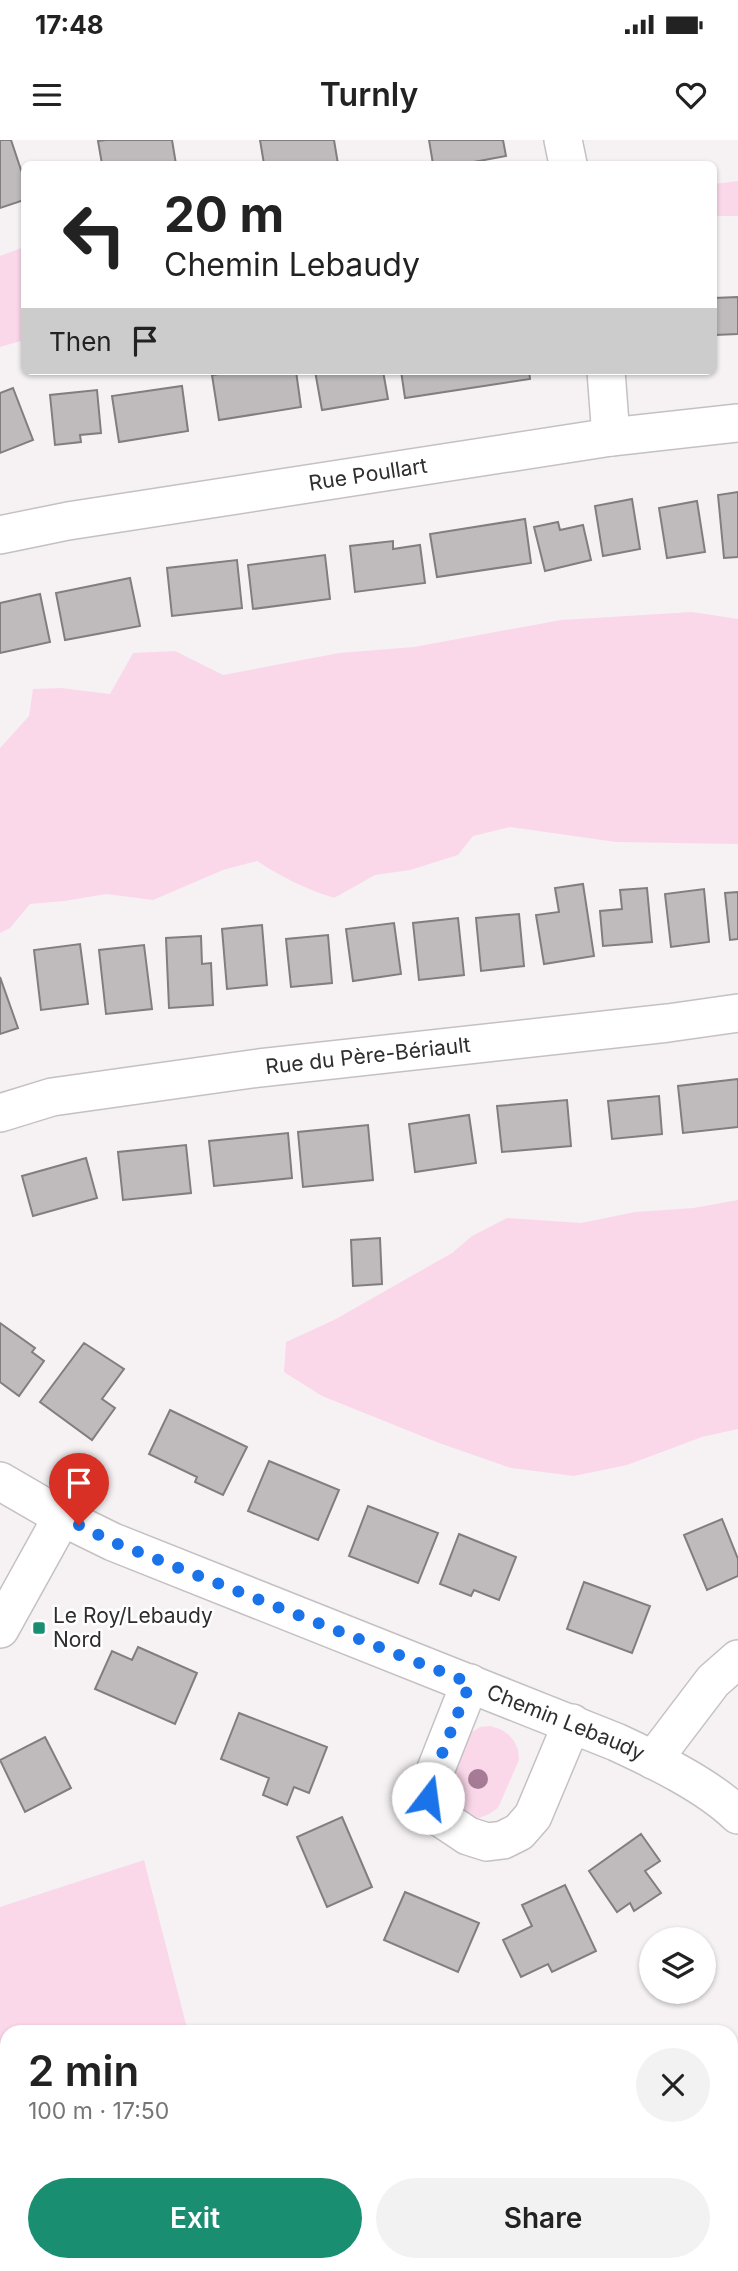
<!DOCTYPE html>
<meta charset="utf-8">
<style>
body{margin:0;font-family:Inter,sans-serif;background:#f2f2f2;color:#222;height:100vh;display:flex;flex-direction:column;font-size:26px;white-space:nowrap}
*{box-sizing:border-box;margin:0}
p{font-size:23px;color:#767676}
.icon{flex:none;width:38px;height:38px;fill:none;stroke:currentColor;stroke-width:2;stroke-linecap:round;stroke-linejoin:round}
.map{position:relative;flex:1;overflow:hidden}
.details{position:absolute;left:0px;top:1885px;width:738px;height:247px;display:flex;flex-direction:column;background:#fff;border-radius:21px 21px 0 0;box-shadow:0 2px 5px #0004}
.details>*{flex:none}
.banner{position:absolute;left:21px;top:21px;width:696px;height:214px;border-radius:10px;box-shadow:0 2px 5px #0004;background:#fff;color:#222;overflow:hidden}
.fabs{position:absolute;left:639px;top:1787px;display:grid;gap:14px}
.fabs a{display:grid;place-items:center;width:77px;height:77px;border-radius:50%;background:#fff;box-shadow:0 2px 5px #0004;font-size:35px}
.pin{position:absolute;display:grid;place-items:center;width:60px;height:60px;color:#fff;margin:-72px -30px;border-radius:50% 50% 50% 0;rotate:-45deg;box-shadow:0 0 7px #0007}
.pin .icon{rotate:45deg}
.me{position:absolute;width:77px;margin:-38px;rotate:15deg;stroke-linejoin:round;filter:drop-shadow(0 0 5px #0008)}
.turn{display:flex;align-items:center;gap:24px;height:147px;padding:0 28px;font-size:32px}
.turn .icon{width:91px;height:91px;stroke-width:2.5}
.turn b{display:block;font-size:49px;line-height:60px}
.then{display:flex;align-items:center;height:66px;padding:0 28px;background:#0003;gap:14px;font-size:26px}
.round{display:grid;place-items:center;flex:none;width:74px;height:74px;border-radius:37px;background:#f2f2f2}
.summary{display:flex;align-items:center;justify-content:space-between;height:119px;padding:0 28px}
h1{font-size:42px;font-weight:600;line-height:52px}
.cta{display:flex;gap:14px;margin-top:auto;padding:14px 28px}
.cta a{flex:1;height:80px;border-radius:42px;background:#1a8e71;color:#fff;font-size:28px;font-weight:600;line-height:80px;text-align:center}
.cta a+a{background:#f2f2f2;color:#222}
.status{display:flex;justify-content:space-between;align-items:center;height:49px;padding:0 35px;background:#fff;direction:ltr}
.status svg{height:19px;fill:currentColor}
header{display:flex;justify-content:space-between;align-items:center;height:91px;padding:0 28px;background:#fff;font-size:32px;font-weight:600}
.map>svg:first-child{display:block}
.green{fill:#fad8e9}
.building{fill:#bfbbbd;stroke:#817e7f;stroke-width:2}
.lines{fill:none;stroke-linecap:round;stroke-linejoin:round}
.minor-casing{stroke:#c5c1c3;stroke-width:40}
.minor{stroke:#fff;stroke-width:37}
.tree{fill:#a57b95}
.route{stroke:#1a73e8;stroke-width:12;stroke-dasharray:0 21.6}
.poi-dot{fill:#1a8e71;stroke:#fff;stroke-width:2.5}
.labels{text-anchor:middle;stroke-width:5;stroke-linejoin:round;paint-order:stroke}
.street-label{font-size:21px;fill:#2f2d2e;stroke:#fff}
.poi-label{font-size:21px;fill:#2f2d2e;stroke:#fff;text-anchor:start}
</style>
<div class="status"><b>17:48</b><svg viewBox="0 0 49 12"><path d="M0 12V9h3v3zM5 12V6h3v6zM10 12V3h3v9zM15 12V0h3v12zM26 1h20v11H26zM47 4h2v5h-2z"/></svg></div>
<header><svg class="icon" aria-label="menu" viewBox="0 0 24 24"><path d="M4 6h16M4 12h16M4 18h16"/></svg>Turnly<svg class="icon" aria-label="heart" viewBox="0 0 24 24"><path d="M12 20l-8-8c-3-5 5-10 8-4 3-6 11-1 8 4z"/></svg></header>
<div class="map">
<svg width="738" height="2131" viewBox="0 0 738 2131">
<rect width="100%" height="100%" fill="#f6f2f4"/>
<path class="green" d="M738,41V76H714V44Z
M24,107V200L0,207V116Z
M692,472L738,479V704L616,702L510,687L473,696L458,715L410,730L375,735L334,758C306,749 281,737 257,721L223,730L153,760L106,754L65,761L30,764L10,788L0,793V608L29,576L33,549L61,548L110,554L133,513L175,511L223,535L339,513L414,507L561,480Z
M738,1060V1289L702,1297L627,1325L574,1336L511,1328L439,1303L322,1256L284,1232L286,1202L334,1180L452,1113L472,1096L507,1078L581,1083L635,1072L693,1068Z
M490,1586L500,1589L508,1594L514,1601L518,1610L519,1620L498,1668L489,1674L479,1678L468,1677L458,1673L445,1656L464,1597L480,1587Z
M144,1720L188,1892H7V2077L0,2079V1767Z"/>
<path class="building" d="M0,0H11L24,39V60L0,68Z
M106,0H172L176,24H102L98,1Z
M260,0H334L338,24H264Z
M429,0H503L506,16L463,24H433Z
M738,157V194L715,195L714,158Z
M241,231H296L301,267L219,280L212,235Z
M315,231H383L388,259L322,270Z
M401,231H529L530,239L405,258Z
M182,246L188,291L119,302L112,256Z
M13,248L33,300L0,313V253Z
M97,250L101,293L80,295L81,302L55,305L50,255Z
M738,352V417L724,418L718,355Z
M632,359L640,409L603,416L595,366Z
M697,361L705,412L667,418L659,368Z
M525,379L531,423L437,437L430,394Z
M558,382L560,390L583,385L591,420L545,431L534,387Z
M393,401V409L420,405L425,443L355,452L350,406Z
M325,415L330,459L253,469L248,425Z
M237,420L242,468L172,476L167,428Z
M130,438L140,486L65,500L56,453Z
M40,454L50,502L0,513V463Z
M583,744L594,816L544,824L536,775L559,772L555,748Z
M647,748L652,802L603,806L600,771L622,769L620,750Z
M704,749L709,802L671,807L665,754Z
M738,752V799L730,800L725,753Z
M519,774L524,826L481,831L476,778Z
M458,778L464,835L419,840L413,783Z
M394,783L401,834L353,841L346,789Z
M262,785L267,845L227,849L222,789Z
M328,795L332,843L291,847L286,799Z
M201,796L202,824L211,823L213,865L169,868L166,798Z
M80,804L88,864L41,870L34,810Z
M144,805L152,869L106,874L99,810Z
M0,837L18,888L0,894Z
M738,939V987L683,993L678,946Z
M659,956L662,994L612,999L608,961Z
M567,960L571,1006L502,1012L497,966Z
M469,975L476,1023L415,1032L409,984Z
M368,985L373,1040L303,1047L298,992Z
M288,993L292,1038L214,1046L209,1001Z
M186,1005L191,1053L123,1060L118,1012Z
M86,1018L97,1058L33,1076L22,1036Z
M380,1098L382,1144L353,1146L351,1100Z
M0,1183L35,1208L32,1212L44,1221L19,1256L0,1242Z
M84,1203L124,1229L102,1259L115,1268L92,1300L40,1262Z
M170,1270L247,1307L223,1355L195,1342L197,1337L149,1314Z
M269,1321L339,1350L318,1400L248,1371Z
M368,1366L438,1393L418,1443L349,1416Z
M722,1379L738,1419V1436L707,1450L684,1395Z
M459,1394L516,1417L499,1460L474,1450L471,1456L440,1444Z
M584,1442L650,1466L632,1513L567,1489Z
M138,1507L197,1533L175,1584L95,1549L112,1511L132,1520Z
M239,1573L327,1607L309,1653L294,1647L287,1665L263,1655L269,1638L221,1619Z
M45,1597L71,1648L25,1672L0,1620Z
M342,1677L372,1747L327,1767L297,1697Z
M641,1694L660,1721L645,1731L661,1753L634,1771L630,1763L617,1772L589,1731Z
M565,1745L596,1811L552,1832L548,1824L521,1837L503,1800L532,1786L522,1765Z
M405,1752L479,1783L458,1832L384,1800Z
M337,2124H397L394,2131H335Z"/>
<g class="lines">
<defs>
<g id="minor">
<path d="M563,0L568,24"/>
<path d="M606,231L611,297"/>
<path id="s1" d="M0,395L68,381L611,297L738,283"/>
<path id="s2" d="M0,973L52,957L259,928L668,883L738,873"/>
<path id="s3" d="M0,1341L62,1377L113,1402L616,1602C655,1620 707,1645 738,1675"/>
<path d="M0,1489L62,1377"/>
<path d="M470,1543L432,1639L428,1658L435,1674L468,1696L487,1702L503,1700L519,1692L533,1676L572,1583"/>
<path d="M653,1620L713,1541L738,1519"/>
<path d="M679,2131L715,2124"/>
</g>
</defs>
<use href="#minor" class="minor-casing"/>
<use href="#minor" class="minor"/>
</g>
<circle class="tree" cx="478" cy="1639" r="10"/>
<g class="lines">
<path class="route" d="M79,1385L113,1402L470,1543L432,1639L428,1658"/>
</g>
<rect class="poi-dot" x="32" y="1481" width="14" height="14" rx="3.5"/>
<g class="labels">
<g class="street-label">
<text dy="7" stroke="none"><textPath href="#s1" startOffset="373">Rue Poullart</textPath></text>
<text dy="7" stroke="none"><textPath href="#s2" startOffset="373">Rue du Père-Bériault</textPath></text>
<text dy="7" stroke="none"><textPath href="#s3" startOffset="616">Chemin Lebaudy</textPath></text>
</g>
<g class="poi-label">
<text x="53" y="1483">Le Roy/Lebaudy<tspan x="53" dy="24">Nord</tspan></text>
</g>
</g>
</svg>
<div class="fabs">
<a><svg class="icon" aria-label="layers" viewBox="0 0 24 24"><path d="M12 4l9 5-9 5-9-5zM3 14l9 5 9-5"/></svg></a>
</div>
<div class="pin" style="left:79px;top:1385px;background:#d93025"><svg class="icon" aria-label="arrive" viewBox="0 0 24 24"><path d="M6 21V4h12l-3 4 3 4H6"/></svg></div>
<svg class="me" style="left:428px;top:1658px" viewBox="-20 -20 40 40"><circle r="19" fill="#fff"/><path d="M0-13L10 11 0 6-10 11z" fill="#1a73e8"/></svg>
<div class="banner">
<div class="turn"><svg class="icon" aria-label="left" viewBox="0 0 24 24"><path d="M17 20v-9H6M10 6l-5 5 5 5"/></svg><div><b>20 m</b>Chemin Lebaudy</div></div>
<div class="then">Then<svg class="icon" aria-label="arrive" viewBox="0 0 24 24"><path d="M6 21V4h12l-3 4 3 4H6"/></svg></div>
</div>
<section class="details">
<div class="summary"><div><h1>2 min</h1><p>100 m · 17:50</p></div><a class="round"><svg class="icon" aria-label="close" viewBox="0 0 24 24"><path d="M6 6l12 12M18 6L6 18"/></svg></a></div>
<div class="cta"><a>Exit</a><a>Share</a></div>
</section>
</div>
